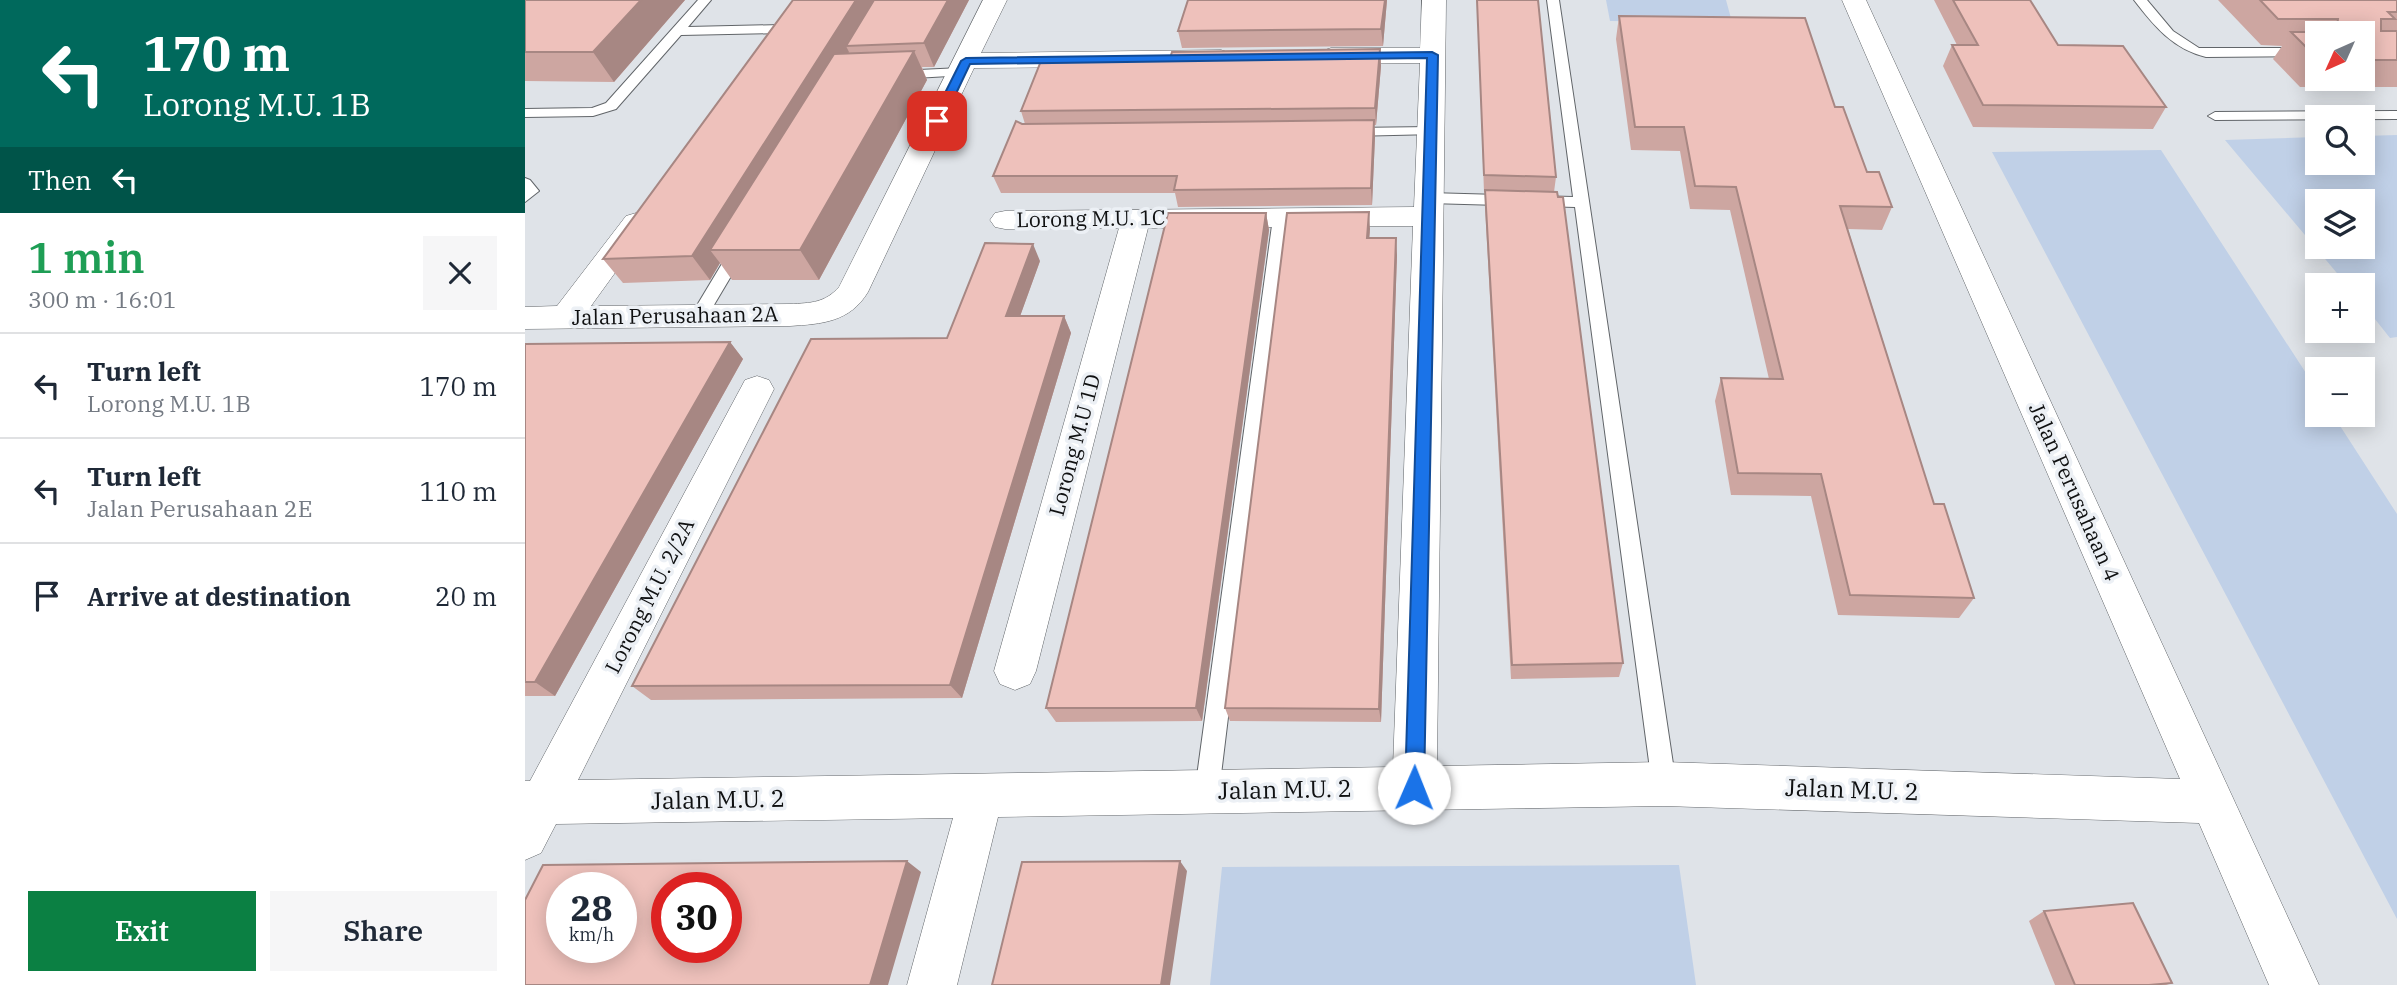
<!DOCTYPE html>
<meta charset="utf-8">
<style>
body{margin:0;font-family:"IBM Plex Serif",serif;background:#f6f6f7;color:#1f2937;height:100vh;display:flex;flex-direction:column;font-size:26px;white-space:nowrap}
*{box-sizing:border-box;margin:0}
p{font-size:23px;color:#747a83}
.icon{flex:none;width:38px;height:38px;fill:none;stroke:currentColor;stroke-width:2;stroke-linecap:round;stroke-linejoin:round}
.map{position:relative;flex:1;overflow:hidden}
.panel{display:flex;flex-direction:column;background:#fff;width:525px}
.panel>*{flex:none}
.guide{background:#00695c;color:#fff;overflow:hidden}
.needle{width:46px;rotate:225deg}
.buttons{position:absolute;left:1780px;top:21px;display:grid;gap:14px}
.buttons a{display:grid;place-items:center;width:70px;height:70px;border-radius:0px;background:#fff;box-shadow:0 4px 18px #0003;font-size:35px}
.speed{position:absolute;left:21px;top:872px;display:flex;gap:14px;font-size:35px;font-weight:700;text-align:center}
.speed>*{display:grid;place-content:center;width:91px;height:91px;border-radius:50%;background:#fff;box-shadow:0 4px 18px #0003;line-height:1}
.speed small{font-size:18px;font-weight:400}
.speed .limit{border:10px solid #d22;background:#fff;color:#111}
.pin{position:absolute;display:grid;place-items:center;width:60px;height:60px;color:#fff;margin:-30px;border-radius:14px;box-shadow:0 4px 10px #0006}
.me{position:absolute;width:77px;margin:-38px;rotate:1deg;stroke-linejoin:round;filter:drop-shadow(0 0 5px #0008)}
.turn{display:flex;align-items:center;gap:24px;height:147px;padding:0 28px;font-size:32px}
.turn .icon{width:91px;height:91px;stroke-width:2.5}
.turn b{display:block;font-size:49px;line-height:60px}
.then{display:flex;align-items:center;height:66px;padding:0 28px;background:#0003;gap:14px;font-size:26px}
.round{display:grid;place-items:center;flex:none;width:74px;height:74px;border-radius:0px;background:#f6f6f7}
.head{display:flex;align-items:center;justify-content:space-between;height:119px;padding:0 28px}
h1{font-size:42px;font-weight:600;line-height:52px;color:#1e9e55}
.action{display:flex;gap:14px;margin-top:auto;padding:14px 28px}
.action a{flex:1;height:80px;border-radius:0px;background:#0b8043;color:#fff;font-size:28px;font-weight:600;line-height:80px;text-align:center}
.action a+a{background:#f6f6f7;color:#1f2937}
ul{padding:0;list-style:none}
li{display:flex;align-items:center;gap:21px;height:105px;padding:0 28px;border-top:2px solid #e0e1e3}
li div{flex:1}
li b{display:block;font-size:26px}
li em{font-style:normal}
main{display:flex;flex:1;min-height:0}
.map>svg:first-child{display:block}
.green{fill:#c0d0e7;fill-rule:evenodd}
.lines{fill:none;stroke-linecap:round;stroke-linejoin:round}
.lane-casing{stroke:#616569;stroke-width:2}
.street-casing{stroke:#616569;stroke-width:1}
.lane{fill:#fff;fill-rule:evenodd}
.street{fill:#fff;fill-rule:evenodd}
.wall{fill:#cda6a1;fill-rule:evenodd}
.shaded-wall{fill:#a78783}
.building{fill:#eec1bb;stroke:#a78783;stroke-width:2;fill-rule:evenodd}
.route{fill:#1a73e8;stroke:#114b97;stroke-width:2}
.labels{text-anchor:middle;stroke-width:7;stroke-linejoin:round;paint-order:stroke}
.street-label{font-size:21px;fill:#0f1011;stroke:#ecf0f5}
.near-street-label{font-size:24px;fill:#0f1011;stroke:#ecf0f5}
</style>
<main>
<section class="panel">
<div class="guide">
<div class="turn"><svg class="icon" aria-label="left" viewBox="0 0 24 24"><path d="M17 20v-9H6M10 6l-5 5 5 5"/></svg><div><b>170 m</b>Lorong M.U. 1B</div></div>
<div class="then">Then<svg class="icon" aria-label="left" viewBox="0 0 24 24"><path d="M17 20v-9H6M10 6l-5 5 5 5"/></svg></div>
</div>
<div class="head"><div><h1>1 min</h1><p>300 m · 16:01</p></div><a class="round"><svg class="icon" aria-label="close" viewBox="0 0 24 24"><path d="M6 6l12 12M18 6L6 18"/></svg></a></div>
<ul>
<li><svg class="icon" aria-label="left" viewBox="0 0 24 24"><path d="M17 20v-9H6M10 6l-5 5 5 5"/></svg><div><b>Turn left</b><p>Lorong M.U. 1B</p></div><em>170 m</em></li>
<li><svg class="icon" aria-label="left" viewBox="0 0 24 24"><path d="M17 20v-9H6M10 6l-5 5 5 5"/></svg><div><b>Turn left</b><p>Jalan Perusahaan 2E</p></div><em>110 m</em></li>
<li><svg class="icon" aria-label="arrive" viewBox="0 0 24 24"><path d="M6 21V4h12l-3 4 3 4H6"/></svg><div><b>Arrive at destination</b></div><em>20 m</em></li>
</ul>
<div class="action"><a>Exit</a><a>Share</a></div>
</section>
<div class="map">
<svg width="1872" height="985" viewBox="0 0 1872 985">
<rect width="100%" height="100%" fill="#dfe3e8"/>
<path class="green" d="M1081,0H1201L1207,22L1085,21Z
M1872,135V337L1865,338L1838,304V285H1822L1700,140L1792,137V163H1838V136ZM1792,201H1838V247H1792Z
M1636,150L1792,390V415H1808L1872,514V919L1467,152Z
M1154,865L1171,985H685L697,867Z"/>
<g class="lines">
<defs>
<path id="lane" d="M173,0H186L163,27L256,25L262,29L256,33L156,35L91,109L68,116L0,117V109L67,108L81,103Z
M1022,0H1034L1151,784L1147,792L1139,795L1131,792L1127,784L1050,207L904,203L896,198L904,193L1048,197Z
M1609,0H1622L1648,31L1674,48H1792V56L1681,57C1648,49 1629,26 1609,0Z
M436,68L443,72L441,75L373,79L366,75L373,71Z
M1872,111V119L1690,120L1683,116L1690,112Z
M906,127L911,128V134L826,136L819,132L826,128Z
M0,178L5,180L14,191L0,202Z
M756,213L764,218L694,791L690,799L682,802L674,799L670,791L748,218Z
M213,246L221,251L180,320H168L166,316L168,312L207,247Z"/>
<path id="street" d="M458,0H482L456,53L696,50L705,53L709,58L705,63L696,66L449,68L343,292C325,322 297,324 265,326L0,329V307L32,306L101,216L111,213L121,216L126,223L66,306L265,304C286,303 300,303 314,287Z
M897,0H921L912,766L1139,762L1655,779L1317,0H1341L1794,985H1744L1674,823L1139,806L473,817L432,985H382L428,818L31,824L16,853L0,860V781H5L220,380L232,376L244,380L249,389L53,780L868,767L888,226L623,228L511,671L505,684L490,690L475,684L469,671L594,228L480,229L470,227L465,220L470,213L480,211L889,207L895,63L806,64L797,61L793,56L797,51L806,48H895Z"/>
</defs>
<use href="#lane" class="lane-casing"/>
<use href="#street" class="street-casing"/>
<use href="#lane" class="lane"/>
<use href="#street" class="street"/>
</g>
<path class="wall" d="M0,0H160L89,82L0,81Z
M268,0H444L409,67H397L402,80L294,280H207L195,263L185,280L98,283L78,259Z
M663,0H862L858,46L657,48L653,31Z
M952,0H1013L1031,177L1029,192L1098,663L1094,677L986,679L960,207V192H959Z
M1409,0H1505L1533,45L1641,107L1628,129L1448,127L1418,66L1427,45H1432Z
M1693,0H1872V87H1775L1748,59L1757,46L1736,45ZM1792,33H1838V79H1792Z
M1094,16L1310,107L1342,172L1367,207L1357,230L1323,229L1409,504L1449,598L1434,618L1313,615L1286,496L1206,495L1190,401L1196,378L1244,379L1205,210L1165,209L1155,151L1106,150L1091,39Z
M855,49L856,66L851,125H849L850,137L847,205L653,207L650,193H476L468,176L500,124L496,111L644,61Z
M741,213L744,230L677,721L531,722L521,708Z
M845,229L844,238L872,255L856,722L705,721L700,708Z
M515,261L495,316H539L546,333L437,698L126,700L107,686L422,338Z
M205,342L218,359L30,696H0V344Z
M1519,911L1647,983L1641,985H1530L1504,921Z"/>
<path class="shaded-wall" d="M116,0H160L89,82L68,52Z
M331,0H356L321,46L324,52L203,250H185L195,263L185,280L167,256Z
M423,0H444L409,67L399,43Z
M860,0H862L858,46L856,29Z
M855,49L856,66L851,125L850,108Z
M389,51L402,80L294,280L275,250Z
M849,120L850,137L847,205L846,188Z
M844,212L845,229L843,255L842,238Z
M741,213L744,230L677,721L671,708Z
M871,238L872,255L856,722L854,709Z
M508,244L515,261L489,333L481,316Z
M539,316L546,333L437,698L425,685Z
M205,342L218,359L30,696L10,682Z
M382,861L396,872L363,985H345Z
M655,861L662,871L645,985H636Z"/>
<path class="building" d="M0,0H116L68,52H0Z
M268,0H331L167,256L78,259Z
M349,0H423L399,43L321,46Z
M663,0H860L856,29L653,31Z
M952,0H1013L1031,177L959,175Z
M1428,0H1505L1533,45L1598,46L1641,107L1458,105L1427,45H1453Z
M1735,0H1872V12H1863L1870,19H1856V31H1872V60H1838V33H1792V58L1766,32H1811L1813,19H1753Z
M1094,16L1280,18L1310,107H1318L1342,172H1354L1367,207L1315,206L1409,504H1419L1449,598L1325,595L1296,474L1213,473L1196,378L1258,379L1211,187L1170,186L1159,127H1110Z
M855,49L850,108L496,111L516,61H644L647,52Z
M389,51L275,250H185L309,54Z
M849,120L846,188L649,190L652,176H468L491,121L497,124Z
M960,190L1032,192L1033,197H1038L1098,663L987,665Z
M844,212L842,238H871L854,709L700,708L762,213Z
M643,213H741L671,708H521Z
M460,243L508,244L481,316H539L425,685L107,686L286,339L422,338Z
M205,342L10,682H0V344Z
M382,861L345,985H0V900L18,865ZM37,887H96V947H37ZM142,887H201V947H142Z
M655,861L636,985H467L497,862Z
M1608,903L1647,983L1624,985H1550L1519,911Z"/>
<path class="route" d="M907,52L913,55L899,788L896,795L889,798L883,795L880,788L902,58L445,64L418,121L412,125L406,121L436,61L441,58Z"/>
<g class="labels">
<g class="street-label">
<text transform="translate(566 219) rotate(-1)" y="7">Lorong M.U. 1C</text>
<text transform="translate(150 316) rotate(-1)" y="7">Jalan Perusahaan 2A</text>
<text transform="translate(550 445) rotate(-75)" y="7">Lorong M.U 1D</text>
<text transform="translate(1549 492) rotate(66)" y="7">Jalan Perusahaan 4</text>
<text transform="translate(125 596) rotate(-63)" y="7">Lorong M.U. 2/2A</text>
</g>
<g class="near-street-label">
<text transform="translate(760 790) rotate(-1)" y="8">Jalan M.U. 2</text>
<text transform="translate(1327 790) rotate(2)" y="8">Jalan M.U. 2</text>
<text transform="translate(193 800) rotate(-1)" y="8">Jalan M.U. 2</text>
</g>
</g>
</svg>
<div class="buttons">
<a><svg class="needle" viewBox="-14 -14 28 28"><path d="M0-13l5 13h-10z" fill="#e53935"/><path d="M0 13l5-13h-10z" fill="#747a83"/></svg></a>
<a><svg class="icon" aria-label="search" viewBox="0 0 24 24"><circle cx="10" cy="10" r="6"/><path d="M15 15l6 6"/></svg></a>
<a><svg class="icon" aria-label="layers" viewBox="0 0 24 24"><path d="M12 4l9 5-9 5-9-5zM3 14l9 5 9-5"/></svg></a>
<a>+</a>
<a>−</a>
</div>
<div class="speed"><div>28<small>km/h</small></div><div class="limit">30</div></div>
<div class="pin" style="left:412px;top:121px;background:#d93025"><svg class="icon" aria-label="arrive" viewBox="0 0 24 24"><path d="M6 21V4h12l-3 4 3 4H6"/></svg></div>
<svg class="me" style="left:889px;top:788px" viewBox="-20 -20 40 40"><circle r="19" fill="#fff"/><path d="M0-13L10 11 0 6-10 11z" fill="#1a73e8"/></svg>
</div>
</main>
